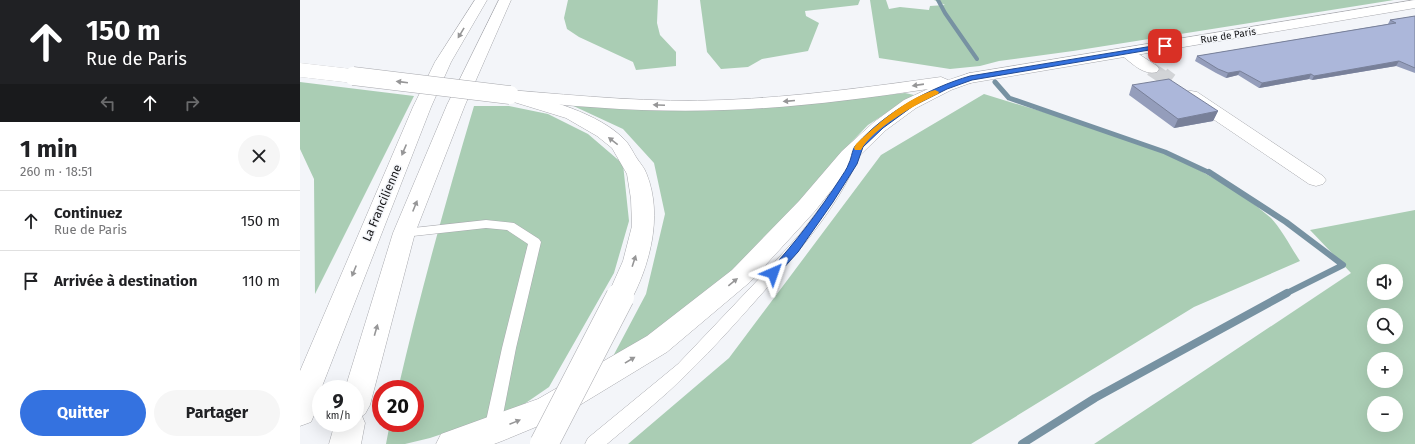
<!DOCTYPE html>
<html lang="fr">
<meta charset="utf-8">
<style>
body{margin:0;font-family:"Fira Sans",sans-serif;background:#f6f6f6;color:#202124;height:100vh;display:flex;flex-direction:column;font-size:15px;white-space:nowrap}
*{box-sizing:border-box;margin:0}
p{font-size:13px;color:#757577}
.icon{flex:none;width:22px;height:22px;fill:none;stroke:currentColor;stroke-width:2;stroke-linecap:round;stroke-linejoin:round}
.map{position:relative;flex:1;overflow:hidden}
.drawer{display:flex;flex-direction:column;background:#fff;width:300px}
.drawer>*{flex:none}
.guide{background:#202124;color:#fff;overflow:hidden}
.controls{position:absolute;left:1067px;top:264px;display:grid;gap:8px}
.controls a{display:grid;place-items:center;width:36px;height:36px;border-radius:50%;background:#fff;box-shadow:0 4px 16px #0002;font-size:20px}
.speed{position:absolute;left:12px;top:380px;display:flex;gap:8px;font-size:20px;font-weight:700;text-align:center}
.speed>*{display:grid;place-content:center;width:52px;height:52px;border-radius:50%;background:#fff;box-shadow:0 4px 16px #0002;line-height:1}
.speed small{font-size:10px;font-weight:400}
.speed .limit{border:6px solid #d22;background:#fff;color:#111}
.pin{position:absolute;display:grid;place-items:center;width:34px;height:34px;color:#fff;margin:-17px;border-radius:8px;box-shadow:0 2px 6px #0006}
.me{position:absolute;width:44px;margin:-22px;rotate:43deg;stroke-linejoin:round;filter:drop-shadow(0 0 3px #0008)}
.turn{display:flex;align-items:center;gap:14px;height:84px;padding:0 20px;font-size:18px}
.turn .icon{width:52px;height:52px;stroke-width:2.5}
.turn b{display:block;font-size:28px;line-height:34px}
.lanes{display:flex;align-items:center;height:38px;padding:0 20px;background:#0003;justify-content:center;gap:20px;direction:ltr}
.lanes .off{opacity:.35}
.round{display:grid;place-items:center;flex:none;width:42px;height:42px;border-radius:21px;background:#f6f6f6}
.overview{display:flex;align-items:center;justify-content:space-between;height:68px;padding:0 20px}
h1{font-size:24px;font-weight:700;line-height:30px}
.primary-button{display:flex;gap:8px;margin-top:auto;padding:8px 20px}
.primary-button a{flex:1;height:46px;border-radius:24px;background:#3472e0;color:#fff;font-size:16px;font-weight:700;line-height:46px;text-align:center}
.primary-button a+a{background:#f6f6f6;color:#202124}
ul{padding:0;list-style:none}
li{display:flex;align-items:center;gap:12px;height:60px;padding:0 20px;border-top:1px solid #e0e0e0}
li div{flex:1}
li b{display:block;font-size:15px}
li em{font-style:normal}
main{display:flex;flex:1;min-height:0}
.map>svg:first-child{display:block}
.forest{fill:#aacdb4;fill-rule:evenodd}
.lines{fill:none;stroke-linecap:round;stroke-linejoin:round}
.stream-far3{stroke:#7792a2;stroke-width:4}
.stream-far2{stroke:#7792a2;stroke-width:5}
.stream-far1{stroke:#7792a2;stroke-width:6}
.stream{stroke:#7792a2;stroke-width:8}
.street-tunnel-far1{stroke:#d2d4d7;stroke-width:14;stroke-dasharray:14 7;stroke-linecap:butt}
.street-tunnel{stroke:#d2d4d7;stroke-width:18;stroke-dasharray:18 9;stroke-linecap:butt}
.lane-casing{stroke:#a8a9ae;stroke-width:1}
.street-casing{stroke:#a8a9ae;stroke-width:1}
.secondary-casing{stroke:#a8a9ae;stroke-width:1}
.primary-casing{stroke:#a8a9ae;stroke-width:1}
.highway-casing{stroke:#a8a9ae;stroke-width:1}
.lane{fill:#fff;fill-rule:evenodd}
.street{fill:#fff;fill-rule:evenodd}
.secondary{fill:#fff;fill-rule:evenodd}
.primary{fill:#fff;fill-rule:evenodd}
.highway{fill:#fff;fill-rule:evenodd}
.primary-bridge-far1-casing{stroke:#a8a9ae;stroke-width:14;stroke-linecap:butt}
.primary-bridge-casing{stroke:#a8a9ae;stroke-width:19;stroke-linecap:butt}
.highway-bridge-casing{stroke:#a8a9ae;stroke-width:29;stroke-linecap:butt}
.primary-bridge-far1{stroke:#fff;stroke-width:14}
.primary-bridge{stroke:#fff;stroke-width:18}
.highway-bridge{stroke:#fff;stroke-width:28}
.wall{fill:#949dbb}
.shaded-wall{fill:#788099}
.building{fill:#acb7da;stroke:#788099}
.oneway{fill:#969697}
.route{fill:#3472e0;stroke:#224a92}
.slow{fill:#f59e0b}
.labels{text-anchor:middle;stroke-width:3;stroke-linejoin:round;paint-order:stroke}
.far-street-label{font-size:10px;fill:#161618;stroke:#f3f5f9}
.street-label{font-size:12px;fill:#161618;stroke:#f3f5f9}
</style>
<main>
<section class="drawer">
<div class="guide">
<div class="turn"><svg class="icon" aria-label="ahead" viewBox="0 0 24 24"><path d="M12 20V5M6 11l6-6 6 6"/></svg><div><b>150 m</b>Rue de Paris</div></div>
<div class="lanes"><svg class="icon off" aria-label="left" viewBox="0 0 24 24"><path d="M17 20v-9H6M10 6l-5 5 5 5"/></svg><svg class="icon" aria-label="ahead" viewBox="0 0 24 24"><path d="M12 20V5M6 11l6-6 6 6"/></svg><svg class="icon off" aria-label="right" viewBox="0 0 24 24"><path d="M7 20v-9h11M14 6l5 5-5 5"/></svg></div>
</div>
<div class="overview"><div><h1>1 min</h1><p>260 m · 18:51</p></div><a class="round"><svg class="icon" aria-label="close" viewBox="0 0 24 24"><path d="M6 6l12 12M18 6L6 18"/></svg></a></div>
<ul>
<li><svg class="icon" aria-label="ahead" viewBox="0 0 24 24"><path d="M12 20V5M6 11l6-6 6 6"/></svg><div><b>Continuez</b><p>Rue de Paris</p></div><em>150 m</em></li>
<li><svg class="icon" aria-label="arrive" viewBox="0 0 24 24"><path d="M6 21V4h12l-3 4 3 4H6"/></svg><div><b>Arrivée à destination</b></div><em>110 m</em></li>
</ul>
<div class="primary-button"><a>Quitter</a><a>Partager</a></div>
</section>
<div class="map">
<svg width="1115" height="444" viewBox="0 0 1115 444">
<rect width="100%" height="100%" fill="#f3f5f9"/>
<path class="forest" d="M268,0H358L357,23L360,35L376,52V66L336,70L333,62L279,37L267,29L264,18Z
M400,0H560L558,5L505,11L506,16L519,23L508,51L462,59L448,67L421,69L407,52Z
M570,0H586L589,9L600,7L629,10L630,6L645,5L634,0H1094L773,51L699,61L680,66L650,69L579,58Z
M0,82L114,96L15,294L14,179L0,149Z
M605,93L614,95L568,125L536,158L500,203L444,261L355,335L310,362L346,294L365,214L354,163L323,129L267,103L390,110L452,109Z
M684,94C782,125 891,149 971,218C980,227 992,249 1000,261L894,307L671,444H328L429,358L581,155Z
M174,106H209L248,114L288,134L323,164L329,221L314,273L249,387L217,409L130,438L105,444H86L90,423H115V389H98C120,294 146,200 174,106Z
M1115,210V444H794L1051,273L1010,230ZM1074,271H1096V293H1074ZM1074,315H1096V337H1074ZM1074,359H1096V381H1074ZM1074,403H1096V425H1074Z"/>
<g class="lines">
<path class="stream-far3" d="M638,0L645,13L677,59"/>
<path class="stream-far2" d="M695,82L709,98L865,152L910,173"/>
<path class="stream-far1" d="M909,172L986,222L1043,265L985,294"/>
<path class="stream" d="M722,444L795,398L987,293"/>
<path class="street-tunnel-far1" d="M851,69L863,77"/>
<path class="street-tunnel" d="M862,76L870,82"/>
<defs>
<path id="lane" d="M558,144L563,147C542,202 504,245 466,289C440,318 415,347 387,374C362,399 334,421 307,444H285L288,438L378,364L472,265L500,234L526,200L545,165L553,147Z
M186,220L214,223L239,239L241,242L216,348L200,430L198,435L192,438L186,435L184,430L202,348L228,244L207,230L186,228L104,237L100,236L98,233L100,230L104,229Z"/>
<path id="street" d="M826,48L831,49L857,66L859,69L857,72C843,76 831,62 821,55L819,52L821,49Z
M891,91L897,92L1023,176L1026,180L1023,184L1016,186L1009,184L885,100L883,96L885,92Z"/>
<path id="secondary" d="M1115,0V8L670,83L664,81L662,78L664,75L670,73Z"/>
<path id="primary" d="M670,73L676,75L678,78L676,81L651,90L616,108L586,130L556,159L515,211L450,282L367,352L260,417L202,441L194,444H136L141,434L238,399L347,336L432,270L499,201L542,151L574,122L604,100L628,89C561,99 493,108 424,110C353,113 281,107 210,100L204,99L202,95L204,91L210,90C281,96 353,103 424,100C497,97 569,87 641,77L648,80Z"/>
<path id="highway" d="M175,0H187L151,62L131,107L21,389L15,413L11,422L0,426V371L113,107L135,62Z
M199,0H211L165,105L115,233L70,405L65,414L62,416L65,423L61,444H29L35,423H55V389H45L93,233L147,105Z
M210,90C246,99 300,113 326,141C330,146 333,152 336,157C339,162 345,168 347,175C363,216 350,266 329,304L320,306L311,304L307,297L323,261L332,226L331,199L327,174L312,148L297,136L266,118L204,99L202,95L204,91Z"/>
</defs>
<use href="#lane" class="lane-casing"/>
<use href="#street" class="street-casing"/>
<use href="#secondary" class="secondary-casing"/>
<use href="#primary" class="primary-casing"/>
<use href="#highway" class="highway-casing"/>
<use href="#lane" class="lane"/>
<use href="#street" class="street"/>
<use href="#secondary" class="secondary"/>
<use href="#primary" class="primary"/>
<use href="#highway" class="highway"/>
<defs>
<path id="primary-bridge-far1" d="M0,70L61,77"/>
<path id="primary-bridge" d="M53,76L210,95"/>
<path id="highway-bridge" d="M244,444L320,297"/>
</defs>
<use href="#primary-bridge-far1" class="primary-bridge-far1-casing"/>
<use href="#primary-bridge" class="primary-bridge-casing"/>
<use href="#highway-bridge" class="highway-bridge-casing"/>
<use href="#primary-bridge-far1" class="primary-bridge-far1"/>
<use href="#primary-bridge" class="primary-bridge"/>
<use href="#highway-bridge" class="highway-bridge"/>
</g>
<path class="wall" d="M1115,16V73L1096,66L1012,80L1009,79L959,88L938,75L926,78L916,73L895,61L897,56L1088,24L1090,20Z
M832,85L918,111L913,121L874,128L829,95Z"/>
<path class="shaded-wall" d="M1099,61L1096,66L1012,80L1014,76Z
M940,71L938,75L926,78L928,73Z
M1011,74L1009,79L959,88L962,83Z
M918,111L913,121L874,128L878,119Z"/>
<path class="building" d="M1115,16V68L1099,61L1014,76L1011,74L962,83L940,71L928,73L918,69L897,56L1096,23L1090,20Z
M869,79L918,111L878,119L832,85Z"/>
<defs><path id="oneway-solid" d="M-6-.8H1V-3.2L6.5 0L1 3.2V.8H-6Z"/></defs>
<g class="oneway">
<use href="#oneway-solid" transform="translate(161 33) rotate(121)"/>
<use href="#oneway-solid" transform="translate(102 82) rotate(-173)"/>
<use href="#oneway-solid" transform="translate(618 85) rotate(172)"/>
<use href="#oneway-solid" transform="translate(489 101) rotate(175)"/>
<use href="#oneway-solid" transform="translate(359 105) rotate(-178)"/>
<use href="#oneway-solid" transform="translate(313 141) rotate(-142)"/>
<use href="#oneway-solid" transform="translate(104 150) rotate(113)"/>
<use href="#oneway-solid" transform="translate(115 206) rotate(-68)"/>
<use href="#oneway-solid" transform="translate(334 261) rotate(-72)"/>
<use href="#oneway-solid" transform="translate(54 271) rotate(112)"/>
<use href="#oneway-solid" transform="translate(433 282) rotate(-39)"/>
<use href="#oneway-solid" transform="translate(76 330) rotate(-74)"/>
<use href="#oneway-solid" transform="translate(330 360) rotate(-31)"/>
<use href="#oneway-solid" transform="translate(215 422) rotate(-22)"/>
</g>
<path class="route" d="M865,44H867V47L672,80L647,89L613,106L583,128L563,147L557,164L533,202L498,252L477,275H470L468,273L470,270C496,242 519,211 540,179C543,174 547,169 549,163C552,157 552,148 557,144C586,112 629,88 670,76Z"/>
<path class="slow" d="M635,90L639,92L638,94C616,104 572,129 561,150H555L554,148L556,144C579,123 605,99 635,90Z"/>
<g class="labels">
<g class="far-street-label">
<text transform="translate(928 35) rotate(-9)" y="4">Rue de Paris</text>
</g>
<g class="street-label">
<text transform="translate(82 203) rotate(-67)" y="4">La Francilienne</text>
</g>
</g>
</svg>
<div class="controls">
<a><svg class="icon" aria-label="sound" viewBox="0 0 24 24"><path d="M4 9h4l5-4v14l-5-4H4zM17 9q2 3 0 6"/></svg></a>
<a><svg class="icon" aria-label="search" viewBox="0 0 24 24"><circle cx="10" cy="10" r="6"/><path d="M15 15l6 6"/></svg></a>
<a>+</a>
<a>−</a>
</div>
<div class="speed"><div>9<small>km/h</small></div><div class="limit">20</div></div>
<div class="pin" style="left:865px;top:46px;background:#d93025"><svg class="icon" aria-label="arrive" viewBox="0 0 24 24"><path d="M6 21V4h12l-3 4 3 4H6"/></svg></div>
<svg class="me" style="left:473px;top:273px" viewBox="-20 -20 40 40"><path d="M0-17L14 15 0 8-14 15z" fill="#3472e0" stroke="#fff" stroke-width="4"/></svg>
</div>
</main>
